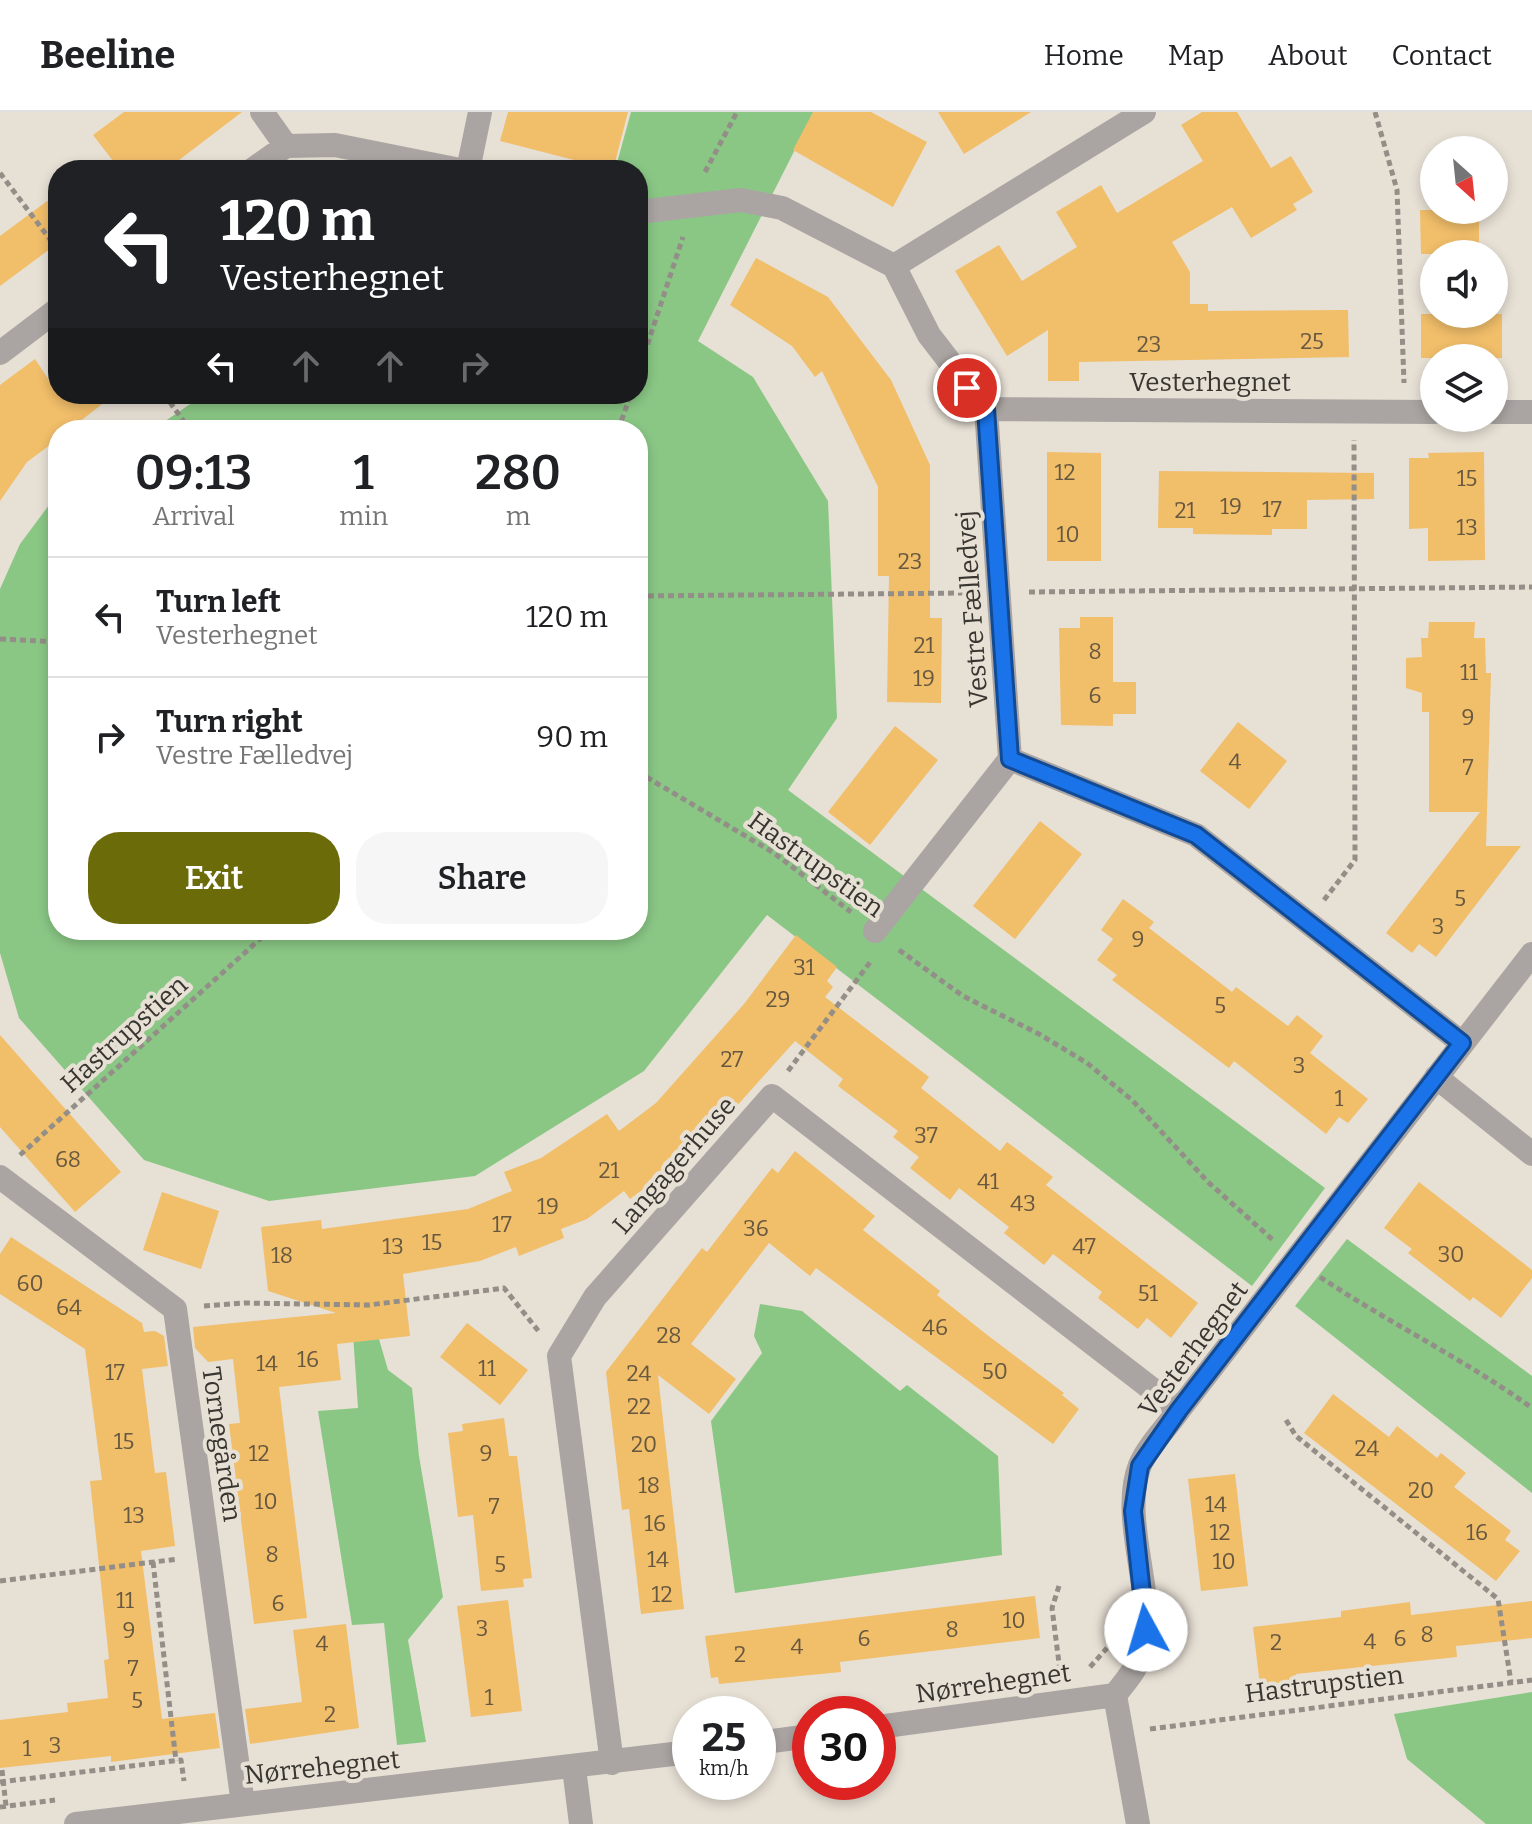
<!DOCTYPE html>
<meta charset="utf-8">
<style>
body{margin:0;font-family:Bitter,serif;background:#f6f6f6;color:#202124;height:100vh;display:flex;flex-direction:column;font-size:30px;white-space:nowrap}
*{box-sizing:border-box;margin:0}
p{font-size:26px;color:#757577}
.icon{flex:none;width:44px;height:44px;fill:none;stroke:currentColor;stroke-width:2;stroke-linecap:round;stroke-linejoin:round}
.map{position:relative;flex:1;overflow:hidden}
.drawer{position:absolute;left:48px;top:308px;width:600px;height:520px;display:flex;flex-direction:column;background:#fff;border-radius:32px;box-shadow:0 4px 12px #0003}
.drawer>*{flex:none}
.guide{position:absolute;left:48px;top:48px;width:600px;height:244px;border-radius:32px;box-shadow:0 4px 12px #0003;background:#202124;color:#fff;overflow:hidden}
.needle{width:52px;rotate:153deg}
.tools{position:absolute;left:1420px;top:24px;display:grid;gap:16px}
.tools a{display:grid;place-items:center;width:88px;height:88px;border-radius:50%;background:#fff;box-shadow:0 4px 12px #0003;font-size:40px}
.speed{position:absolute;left:672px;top:1584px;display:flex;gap:16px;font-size:40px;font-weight:700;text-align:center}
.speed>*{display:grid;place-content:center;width:104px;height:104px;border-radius:50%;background:#fff;box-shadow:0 4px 12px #0003;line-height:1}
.speed small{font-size:20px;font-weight:400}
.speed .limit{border:12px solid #d22;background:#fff;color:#111}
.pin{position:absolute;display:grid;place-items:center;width:68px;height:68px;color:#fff;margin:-34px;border:4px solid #fff;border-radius:50%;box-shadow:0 2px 8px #0007}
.me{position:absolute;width:88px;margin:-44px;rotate:354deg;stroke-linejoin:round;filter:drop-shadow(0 0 6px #0008)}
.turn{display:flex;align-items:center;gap:28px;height:168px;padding:0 40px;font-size:36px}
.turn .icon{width:104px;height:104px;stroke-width:2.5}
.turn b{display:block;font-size:56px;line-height:68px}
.lanes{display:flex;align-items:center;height:76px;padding:0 40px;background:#0003;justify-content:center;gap:40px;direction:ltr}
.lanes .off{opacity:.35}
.eta{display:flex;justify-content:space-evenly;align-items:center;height:136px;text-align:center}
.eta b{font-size:48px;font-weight:600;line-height:56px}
.action{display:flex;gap:16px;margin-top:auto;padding:16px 40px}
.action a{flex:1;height:92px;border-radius:32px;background:#6c6b0a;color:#fff;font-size:32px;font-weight:600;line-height:92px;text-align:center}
.action a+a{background:#f6f6f6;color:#202124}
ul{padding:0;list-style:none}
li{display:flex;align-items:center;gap:24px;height:120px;padding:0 40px;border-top:2px solid #e0e0e0}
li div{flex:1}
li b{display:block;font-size:30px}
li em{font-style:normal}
header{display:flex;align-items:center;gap:48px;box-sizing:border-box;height:112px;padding:0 40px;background:#fff;border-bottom:2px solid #e0e0e0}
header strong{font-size:38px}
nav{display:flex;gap:44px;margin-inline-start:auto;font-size:28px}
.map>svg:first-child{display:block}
.green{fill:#8ac785}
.building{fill:#f1be6a}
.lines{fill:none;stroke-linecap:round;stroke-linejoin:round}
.path{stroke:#938e87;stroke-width:5;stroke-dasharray:6 4;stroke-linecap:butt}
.street{stroke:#aaa5a2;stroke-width:24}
.route-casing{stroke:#114b97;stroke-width:20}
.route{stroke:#1a73e8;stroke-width:14}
.labels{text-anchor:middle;stroke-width:8;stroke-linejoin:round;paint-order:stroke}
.number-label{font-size:22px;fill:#675840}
.street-label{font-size:26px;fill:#393632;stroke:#e7e0d5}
</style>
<header>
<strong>Beeline</strong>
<nav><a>Home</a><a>Map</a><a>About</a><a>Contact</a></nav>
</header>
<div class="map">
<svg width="1532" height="1712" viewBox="0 0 1532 1712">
<rect width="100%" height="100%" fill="#e7e0d5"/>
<path class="green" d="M631,0H814L698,229L753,265L828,389L837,606L788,678L1325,1076L1252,1174L767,803L644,959L475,1064L269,1089L144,1048L19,906L0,841V477L20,432L58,381V818H638V318H152L205,282H638V58H615Z
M1347,1127L1532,1264V1381L1295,1194Z
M760,1192L802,1199L900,1279L907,1273L998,1344L1002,1443L735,1481L711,1309L762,1241L754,1224Z
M372,1203L388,1258L412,1276L419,1344L443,1485L408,1528L426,1630L397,1633L384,1511L352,1513L318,1299L358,1296L352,1207Z
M1532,1580V1712H1486L1407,1647L1394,1602Z"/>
<path class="building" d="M124,0H242L166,58H120L93,23Z
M508,0H628L613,58L500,29Z
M813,0H871L927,30L893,95L793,38Z
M938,0H1031L964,42Z
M1202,0H1237L1271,56L1291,44L1313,80L1293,92L1297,98L1251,126L1232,95L1172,130L1190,160V192H1208V199L1348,198L1349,245L1079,250V269H1048V218L1007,244L955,159L999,133L1022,169L1077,135L1056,100L1101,73L1117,101L1203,49L1181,13Z
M58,81V131L0,174V124Z
M1420,98H1479V142H1421Z
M756,146L828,185L891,268L930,353V506H942L941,591L887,590L889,464H878V375L822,259L815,265L792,234L730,193Z
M1421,202H1502V246H1421Z
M35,247L58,282H115L69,318H58V327L27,350L0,389V273Z
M1047,340L1101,341V449H1047Z
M1484,340L1485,448L1428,449V416L1409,417V346H1429L1428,341Z
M1159,359L1374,361V387L1307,388V417H1272V423L1193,422V416H1158Z
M1080,505H1113V570H1136V602H1113V614L1061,613L1059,516H1080Z
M1429,510H1475L1474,526H1485L1486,561H1491L1486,734H1521L1436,845L1419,832L1412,841L1386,821L1480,700H1429V600H1422V581L1406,576V546L1422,545L1421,526H1428Z
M1238,610L1287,649L1249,697L1200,659Z
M895,614L938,648L870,733L828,700Z
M1040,709L1082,742L1015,827L973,794Z
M1123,787L1154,810L1149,816L1232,880L1236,875L1288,914L1297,903L1323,924L1310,941L1368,987L1348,1011L1339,1005L1326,1022L1234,949L1229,956L1112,868L1117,863L1097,848L1113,827L1101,818Z
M796,823L837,855L827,869L833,875L825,885L929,965L921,976L1000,1039L1007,1030L1053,1065L1046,1073L1198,1191L1171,1226L1147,1206L1138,1217L1098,1186L1102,1180L1053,1142L1044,1153L1004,1121L1009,1115L959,1076L950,1088L910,1056L919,1045L893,1025L898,1019L838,974L843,967L795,929L726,1006L720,1000L700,1024L663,1051L668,1059L630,1087L624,1079L587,1107L561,1117L564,1126L519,1144L516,1135L480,1149L403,1162L410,1224L337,1232L341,1268L279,1275L307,1506L254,1512L229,1312L240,1311L233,1247L208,1250L195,1236L193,1215L336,1201L268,1179L261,1115L321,1108L322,1117L468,1097L512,1079L504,1060L541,1046L607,1002L619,1019L656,991L744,892Z
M0,923L121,1060L75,1100L0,1015Z
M795,1039L875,1104L863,1118L940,1179L937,1183L986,1222L1064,1281L1062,1283L1079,1297L1053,1332L816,1156L810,1164L769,1131L691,1232L736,1267L709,1302L658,1263L684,1497L641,1502L629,1397L622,1398L606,1260L702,1136L707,1140L772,1056L778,1061Z
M1419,1070L1532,1158V1166L1501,1206L1473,1185L1470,1189L1408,1141L1412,1137L1384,1116Z
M162,1080L219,1099L201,1157L143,1138Z
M11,1125L142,1211L144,1220L155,1219L164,1224L168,1254L142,1257L155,1361L166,1360L175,1434L141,1439L162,1607L215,1601L220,1636L111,1650V1644L0,1656V1608L68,1600L67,1591L108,1586L104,1548L109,1547L90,1369L102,1368L85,1237L0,1182V1142Z
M467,1211L528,1258L500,1293L440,1245Z
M1333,1282L1389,1325L1397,1314L1437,1346L1441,1341L1466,1361L1454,1375L1511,1419L1505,1428L1520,1439L1496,1469L1304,1321Z
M504,1306L509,1344H517L532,1466L523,1467L524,1475L481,1479L473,1403L458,1405L448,1321L463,1319L462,1312Z
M1235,1362L1248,1474L1201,1479L1188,1367Z
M1035,1484L1040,1526L840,1550L841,1560L719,1572L718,1565L711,1566L705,1524Z
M508,1488L522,1599L471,1605L457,1494Z
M1532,1489V1526L1456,1534L1457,1545L1296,1562L1297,1569L1260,1574L1253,1515L1341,1505V1499L1410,1490L1411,1503Z
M346,1512L359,1616L250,1632L245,1597L302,1590L293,1518Z"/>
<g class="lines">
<path class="path" d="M1375,0L1397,78L1404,271
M705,60L737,0
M0,61L58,138
M638,261L683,125
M164,282L190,318
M618,318L631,282
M1029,480L1532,475
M638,484L967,481
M0,527L58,530
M638,660L774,741L851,800
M1324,788L1355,748L1354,328
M899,838L963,884L1039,922L1087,951L1132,988L1208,1070L1274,1129
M788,959L871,849
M20,1043L270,818
M1320,1165C1389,1211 1464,1247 1532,1296
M204,1194L244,1191L369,1193L504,1176L540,1221
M1286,1308L1296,1324L1498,1487L1511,1570
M153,1450L176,1649
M0,1469L178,1447
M1059,1474L1052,1496L1060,1559
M1090,1555L1107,1536
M823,1595L856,1592
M1150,1617L1532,1568
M2,1658L6,1694
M0,1670L181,1648L184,1669
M0,1695L55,1688"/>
<path class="street" d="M262,0L286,34
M252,58L286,34L335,33L460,58
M468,58L480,0
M638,100L741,88L782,96L894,154
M894,154L1144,0
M0,241L58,197
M986,297L1434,300
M1494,300H1532
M1010,647L1196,723L1462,931
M875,819L1010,647L986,297L929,223L894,154
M1436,965L1532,1042
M0,1065L175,1197L243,1692
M1115,1583C1125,1570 1136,1558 1142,1542C1160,1493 1118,1408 1140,1353C1148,1334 1167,1315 1179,1298L1532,842
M1115,1583L1138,1712
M878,1615L1115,1583
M758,1631L810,1624
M612,1651L559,1244L595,1185L772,984L1179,1298
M574,1656L581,1712
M76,1712L690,1640"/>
</g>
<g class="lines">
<defs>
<path id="route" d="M967,276L986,297L1010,647L1196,723L1462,931L1179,1298L1140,1354L1133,1399L1146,1518"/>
</defs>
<use href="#route" class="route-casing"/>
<use href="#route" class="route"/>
</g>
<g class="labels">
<g class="number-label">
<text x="1312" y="237">25</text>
<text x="1149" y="240">23</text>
<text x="1065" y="368">12</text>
<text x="1467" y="374">15</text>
<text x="1231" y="402">19</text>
<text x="1272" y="405">17</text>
<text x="1185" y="406">21</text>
<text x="1467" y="423">13</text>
<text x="1068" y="430">10</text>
<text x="910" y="457">23</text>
<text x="924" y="541">21</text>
<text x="1095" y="547">8</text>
<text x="1469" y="568">11</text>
<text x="924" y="574">19</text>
<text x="1095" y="591">6</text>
<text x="1468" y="613">9</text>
<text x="1235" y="657">4</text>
<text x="1468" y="663">7</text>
<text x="1460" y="794">5</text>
<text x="1438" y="822">3</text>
<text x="1138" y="835">9</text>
<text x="804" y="863">31</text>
<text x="778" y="895">29</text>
<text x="1220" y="901">5</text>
<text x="732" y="955">27</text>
<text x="1299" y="961">3</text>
<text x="1339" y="994">1</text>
<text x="926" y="1031">37</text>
<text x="68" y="1055">68</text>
<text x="609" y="1066">21</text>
<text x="988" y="1077">41</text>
<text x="1023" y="1099">43</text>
<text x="548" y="1102">19</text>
<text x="502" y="1120">17</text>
<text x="756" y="1124">36</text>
<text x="432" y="1138">15</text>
<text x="393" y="1142">13</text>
<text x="1084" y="1142">47</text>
<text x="1451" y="1150">30</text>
<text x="282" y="1151">18</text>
<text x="30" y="1179">60</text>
<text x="1148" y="1189">51</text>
<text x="69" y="1203">64</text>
<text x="935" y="1223">46</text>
<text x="669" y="1231">28</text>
<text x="308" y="1255">16</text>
<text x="267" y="1259">14</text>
<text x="487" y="1264">11</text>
<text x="995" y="1267">50</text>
<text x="115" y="1268">17</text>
<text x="639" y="1269">24</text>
<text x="639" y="1302">22</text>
<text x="124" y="1337">15</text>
<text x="644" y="1340">20</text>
<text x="1367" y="1344">24</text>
<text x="259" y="1349">12</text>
<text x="486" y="1349">9</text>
<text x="649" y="1381">18</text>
<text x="1421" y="1386">20</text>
<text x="266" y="1397">10</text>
<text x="1216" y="1400">14</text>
<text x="494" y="1402">7</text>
<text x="134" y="1411">13</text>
<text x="655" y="1419">16</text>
<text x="1220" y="1428">12</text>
<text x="1477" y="1428">16</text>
<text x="272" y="1450">8</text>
<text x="658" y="1455">14</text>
<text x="1224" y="1457">10</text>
<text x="500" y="1460">5</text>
<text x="662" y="1490">12</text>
<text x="125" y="1496">11</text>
<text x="278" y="1499">6</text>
<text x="1014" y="1516">10</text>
<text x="482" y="1524">3</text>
<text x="952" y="1525">8</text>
<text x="129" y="1526">9</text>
<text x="1427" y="1530">8</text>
<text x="864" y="1534">6</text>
<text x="1400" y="1534">6</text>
<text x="1370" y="1537">4</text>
<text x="1276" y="1538">2</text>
<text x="322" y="1539">4</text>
<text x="797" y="1542">4</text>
<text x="740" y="1550">2</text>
<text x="133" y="1564">7</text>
<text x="489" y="1593">1</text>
<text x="137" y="1596">5</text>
<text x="330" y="1610">2</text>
<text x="55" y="1641">3</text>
<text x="27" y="1644">1</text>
</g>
<g class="street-label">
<text x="1210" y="279">Vesterhegnet</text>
<text transform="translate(972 497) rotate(-94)" y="9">Vestre Fælledvej</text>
<text transform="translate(816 752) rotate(36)" y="9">Hastrupstien</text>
<text transform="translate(124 922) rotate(-42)" y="9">Hastrupstien</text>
<text transform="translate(674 1053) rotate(-49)" y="9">Langagerhuse</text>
<text transform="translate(1193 1237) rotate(-53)" y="9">Vesterhegnet</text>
<text transform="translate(222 1332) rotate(82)" y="9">Tornegården</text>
<text transform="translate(993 1571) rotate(-8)" y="9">Nørrehegnet</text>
<text transform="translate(1324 1572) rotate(-7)" y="9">Hastrupstien</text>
<text transform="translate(322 1655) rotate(-6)" y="9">Nørrehegnet</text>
</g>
</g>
</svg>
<div class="tools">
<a><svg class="needle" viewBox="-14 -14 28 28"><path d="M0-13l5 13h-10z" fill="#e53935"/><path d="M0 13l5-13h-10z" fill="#757577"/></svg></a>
<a><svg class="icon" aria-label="sound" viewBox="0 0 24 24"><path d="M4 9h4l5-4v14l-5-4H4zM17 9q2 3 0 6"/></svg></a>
<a><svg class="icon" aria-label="layers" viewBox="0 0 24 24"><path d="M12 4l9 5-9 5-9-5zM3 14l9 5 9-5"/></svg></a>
</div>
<div class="speed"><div>25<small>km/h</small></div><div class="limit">30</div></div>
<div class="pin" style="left:967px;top:276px;background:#d93025"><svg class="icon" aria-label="arrive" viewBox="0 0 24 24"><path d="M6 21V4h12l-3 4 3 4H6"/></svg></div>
<svg class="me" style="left:1146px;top:1518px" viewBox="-20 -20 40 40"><circle r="19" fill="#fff"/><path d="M0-13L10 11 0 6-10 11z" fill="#1a73e8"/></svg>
<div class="guide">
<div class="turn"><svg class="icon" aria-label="left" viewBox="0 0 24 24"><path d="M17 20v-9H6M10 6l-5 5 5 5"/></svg><div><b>120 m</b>Vesterhegnet</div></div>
<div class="lanes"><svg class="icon" aria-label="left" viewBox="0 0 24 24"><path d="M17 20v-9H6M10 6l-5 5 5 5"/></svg><svg class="icon off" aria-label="ahead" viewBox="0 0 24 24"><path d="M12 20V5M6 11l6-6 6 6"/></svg><svg class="icon off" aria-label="ahead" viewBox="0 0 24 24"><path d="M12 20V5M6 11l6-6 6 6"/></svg><svg class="icon off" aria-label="right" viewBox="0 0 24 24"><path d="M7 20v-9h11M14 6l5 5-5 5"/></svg></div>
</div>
<section class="drawer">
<div class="eta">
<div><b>09:13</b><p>Arrival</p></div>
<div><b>1</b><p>min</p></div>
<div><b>280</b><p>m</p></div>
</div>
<ul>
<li><svg class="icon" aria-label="left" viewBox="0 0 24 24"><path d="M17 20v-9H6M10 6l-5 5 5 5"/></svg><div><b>Turn left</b><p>Vesterhegnet</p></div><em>120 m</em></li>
<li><svg class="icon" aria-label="right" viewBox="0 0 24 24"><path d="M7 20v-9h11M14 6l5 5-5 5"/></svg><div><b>Turn right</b><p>Vestre Fælledvej</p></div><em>90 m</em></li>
</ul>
<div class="action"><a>Exit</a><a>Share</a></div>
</section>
</div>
